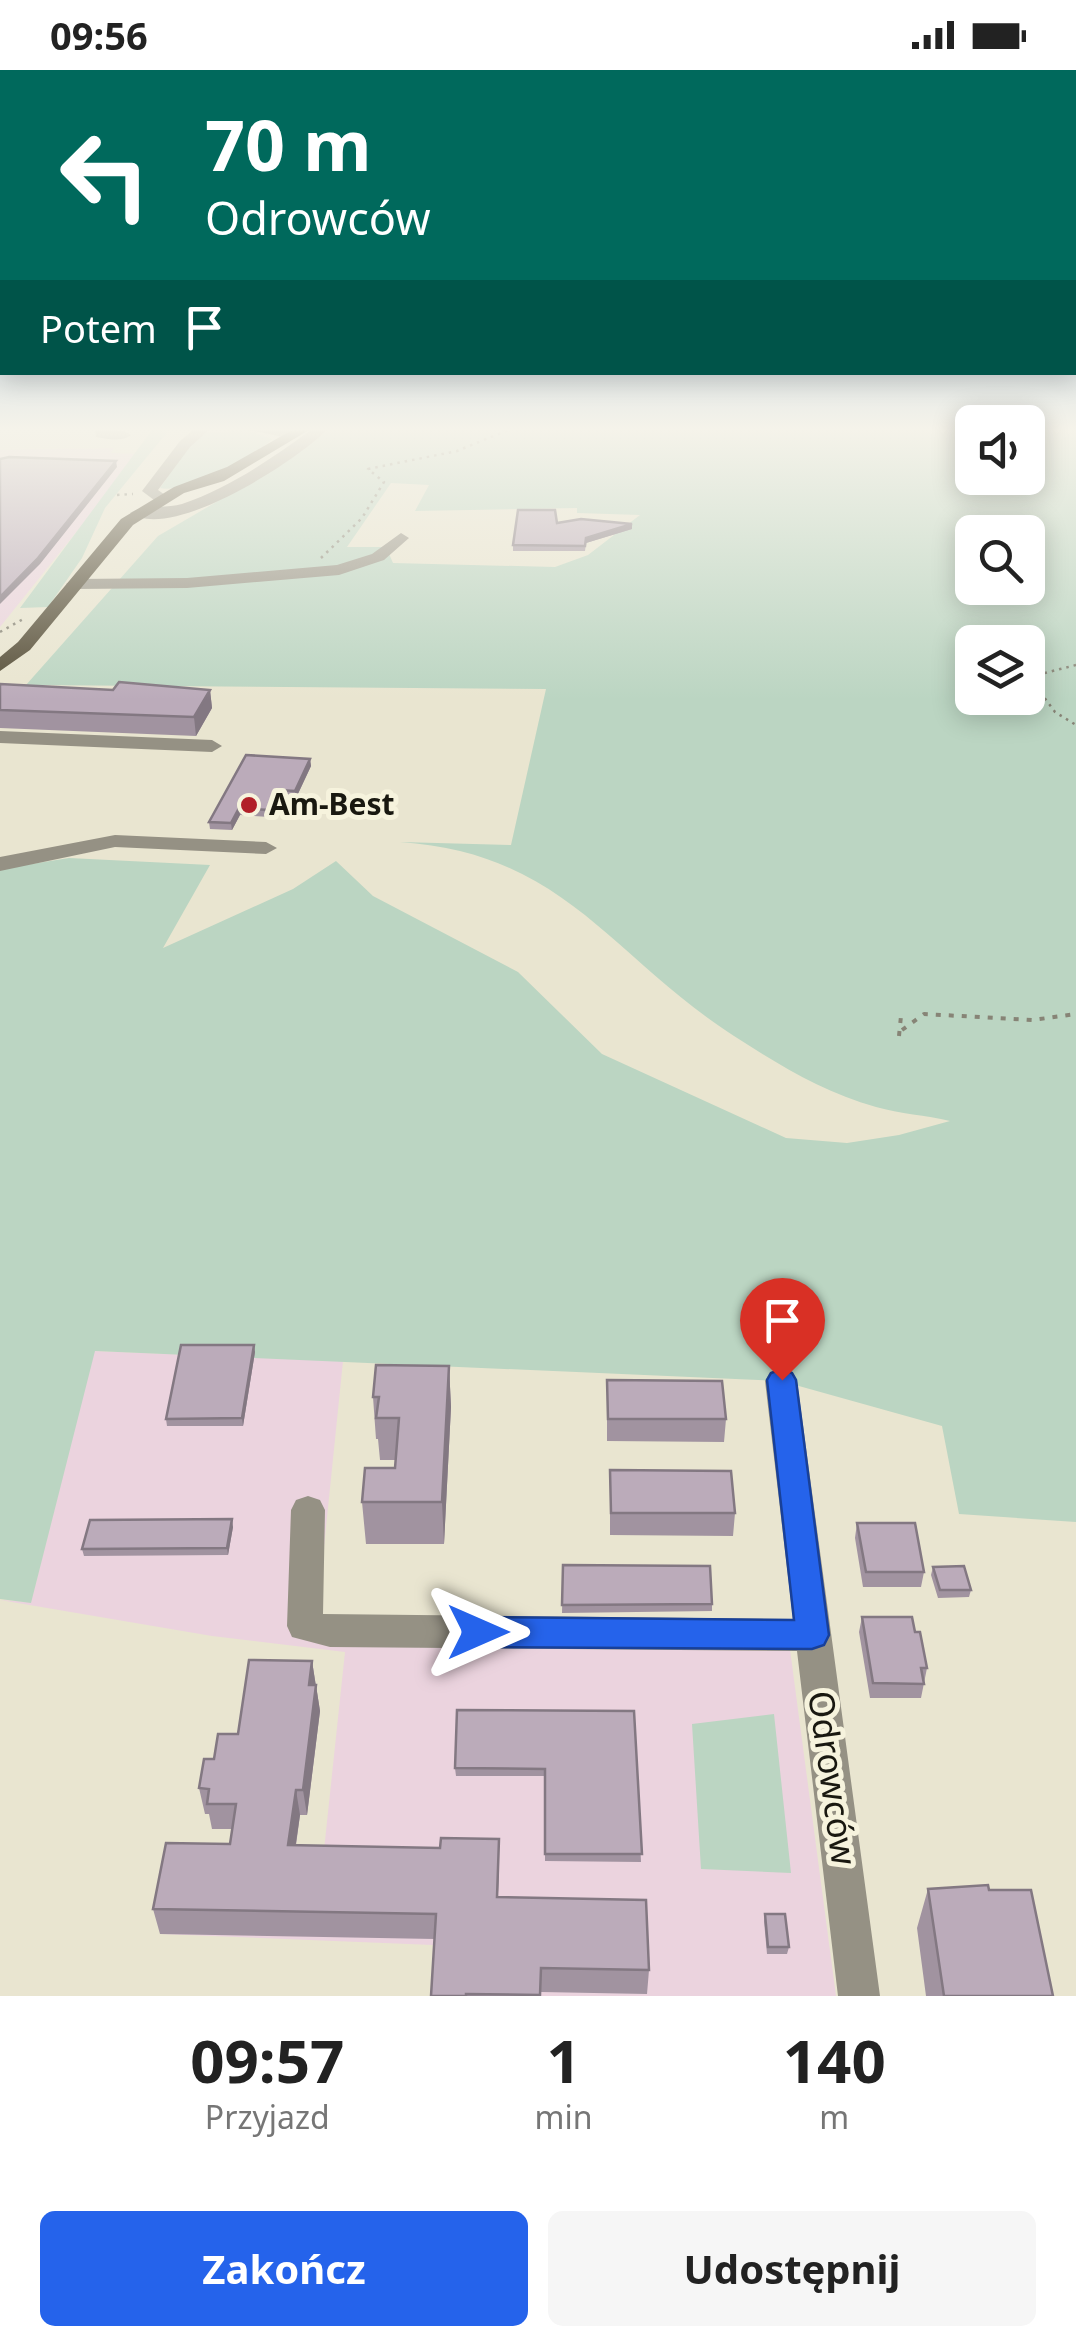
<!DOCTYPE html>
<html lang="pl">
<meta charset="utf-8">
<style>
body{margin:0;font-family:"Noto Sans",sans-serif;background:#f6f6f6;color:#222;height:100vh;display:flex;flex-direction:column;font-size:38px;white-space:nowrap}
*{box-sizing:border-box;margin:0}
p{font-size:32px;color:#767676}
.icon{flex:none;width:55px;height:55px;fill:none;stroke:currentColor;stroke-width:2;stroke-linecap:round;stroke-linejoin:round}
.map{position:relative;height:1926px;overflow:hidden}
.side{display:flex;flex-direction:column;background:#fff;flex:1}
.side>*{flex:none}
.banner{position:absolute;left:0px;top:0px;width:1078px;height:305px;box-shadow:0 5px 25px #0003;background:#00695c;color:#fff;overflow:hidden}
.buttons{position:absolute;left:955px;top:335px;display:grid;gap:20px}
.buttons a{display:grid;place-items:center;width:90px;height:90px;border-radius:15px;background:#fff;box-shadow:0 5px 25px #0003;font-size:50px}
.pin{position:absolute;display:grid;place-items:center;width:85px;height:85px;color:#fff;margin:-102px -42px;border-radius:50% 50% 50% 0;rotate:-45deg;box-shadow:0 0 10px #0007}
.pin .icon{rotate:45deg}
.me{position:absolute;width:110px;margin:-55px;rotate:90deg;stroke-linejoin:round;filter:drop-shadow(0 0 8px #0008)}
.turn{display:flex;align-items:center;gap:35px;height:210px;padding:0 40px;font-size:45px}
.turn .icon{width:130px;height:130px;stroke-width:2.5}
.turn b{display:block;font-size:70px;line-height:85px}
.then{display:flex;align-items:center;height:95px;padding:0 40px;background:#0003;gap:20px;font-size:38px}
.eta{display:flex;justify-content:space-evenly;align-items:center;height:170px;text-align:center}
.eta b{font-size:60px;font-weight:700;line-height:70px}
.button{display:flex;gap:20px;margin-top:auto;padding:20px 40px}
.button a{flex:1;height:115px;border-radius:15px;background:#2563eb;color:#fff;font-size:40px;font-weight:700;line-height:115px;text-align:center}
.button a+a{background:#f6f6f6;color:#222}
.status{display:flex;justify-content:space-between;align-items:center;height:70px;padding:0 50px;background:#fff;direction:ltr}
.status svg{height:28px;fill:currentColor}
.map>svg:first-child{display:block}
.industrial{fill:#ebd3de}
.green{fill:#bbd5c2;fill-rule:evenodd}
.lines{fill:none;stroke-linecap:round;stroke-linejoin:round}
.path-far1{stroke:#878476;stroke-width:2.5;stroke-dasharray:2.5 5;stroke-linecap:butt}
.path{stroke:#878476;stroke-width:4;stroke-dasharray:5 8;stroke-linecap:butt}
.minor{fill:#959184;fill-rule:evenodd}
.major{fill:#554d37;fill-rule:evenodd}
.wall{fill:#a193a0}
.shaded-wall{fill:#837882}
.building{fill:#bbabba;stroke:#837882;stroke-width:2.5}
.route{fill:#2563eb;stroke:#184099;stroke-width:2.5}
.poi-dot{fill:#b12028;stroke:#f6f3dd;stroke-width:4}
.labels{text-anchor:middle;stroke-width:10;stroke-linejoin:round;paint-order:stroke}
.poi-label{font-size:30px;font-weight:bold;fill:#191810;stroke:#f6f3dd;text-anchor:start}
.near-street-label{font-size:35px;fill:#191810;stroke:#f6f3dd}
</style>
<div class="status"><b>09:56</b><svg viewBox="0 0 49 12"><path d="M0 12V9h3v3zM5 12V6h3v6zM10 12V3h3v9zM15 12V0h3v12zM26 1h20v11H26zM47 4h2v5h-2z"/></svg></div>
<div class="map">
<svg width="1076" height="1926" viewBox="0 0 1076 1926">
<rect width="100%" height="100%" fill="#e9e5d0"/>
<path class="industrial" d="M114,378L111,383L139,384L0,557V380Z
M94,1281L343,1291L316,1555L787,1557L836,1926H432L433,1875L160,1864L172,1797L322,1799L345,1582L212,1566L0,1530L31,1532Z"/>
<path class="green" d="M152,360H169L105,438L82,488L48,537L20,538Z
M246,360L272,369C255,387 184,424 160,418L189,376L204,363Z
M329,360H972V408H1028V360H1076V1452L959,1444L942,1356L781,1311L95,1281L31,1533L0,1529V799L69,788L210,795L163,878L293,819L336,791L373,826L518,902L602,984L786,1068L847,1073L899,1065L950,1051C926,1045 900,1044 876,1037C823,1022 779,995 734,966C610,886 565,783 400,772L511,775L546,619L26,615L158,466L290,389ZM391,413L429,415L415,441L577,438V443L640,445L588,485L555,497L393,493L386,477H347ZM972,462H1028V518H972ZM972,572H1028V628H972Z
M774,1644L791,1803L701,1799L692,1654Z"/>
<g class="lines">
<path class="path-far1" d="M117,425L133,424
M321,488L362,448L384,412L368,399L457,381L508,360
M0,562L25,548
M1076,595L1029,607L1055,642L1076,655"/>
<path class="path" d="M902,960L924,944L1033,950L1076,944
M899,966L901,946"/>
<path class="minor" d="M95,360L124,361L131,365C123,372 106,369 96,367Z
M193,360H209L190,377L158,420L168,427V433H158L142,421L180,371Z
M249,360H288L300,365L293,369Z
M311,360H327C296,391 172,472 130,443C143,434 166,439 182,434C229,418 271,389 311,360Z
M401,463L409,468L384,490L339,505L187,518L74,519L66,514L74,509L187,508L337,495L372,484Z
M0,661L212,670L222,676L212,682L0,673Z
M115,765L266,772L277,778L266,784L115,777L0,801V787Z
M781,1299L792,1302L797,1311L880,1926H838L797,1581L330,1577L292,1567L287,1556L291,1440L296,1430L308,1426L320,1430L325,1440L323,1544L793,1549L765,1311L770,1302Z"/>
<path class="major" d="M292,360H309L224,411L184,423L133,455L30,580L0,601V587L18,572L121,449L174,417L227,397Z"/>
</g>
<path class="wall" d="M557,453L632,454V459L586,473L585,481H513V475Z
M0,614L113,620H210L212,638L196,666L0,658Z
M310,689L311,696L296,728L279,727L269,747L240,745L232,760L210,759L209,752Z
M255,1282L243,1356H167L166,1349Z
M449,1296L451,1337L444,1474H366L362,1432L395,1398L396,1390H380L378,1369H376L373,1327Z
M607,1310L726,1349L724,1372L607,1371Z
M610,1400L735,1443L733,1466L610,1465Z
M857,1453L924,1502L921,1517H863L855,1468Z
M233,1457L228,1485L84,1486L82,1479Z
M563,1495L712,1534V1541L562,1543Z
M933,1497L971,1520L969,1527L938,1528L931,1505Z
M862,1547L915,1562L927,1598L921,1628H870L859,1562Z
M312,1591L320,1641L307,1745H300L296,1775L440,1778L499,1769L498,1827L649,1900L647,1924L541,1922V1926H431L435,1869L160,1864L153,1839L230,1774L232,1759H212L209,1744H205L199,1718L214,1689Z
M634,1641L641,1792L545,1791V1706H456L455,1698Z
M928,1819L989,1820L1053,1926H926L917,1858Z
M765,1844L789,1877L787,1884H767L764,1851Z"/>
<path class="shaded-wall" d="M116,391L117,397L40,494L0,534V527Z
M632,454V459L586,473V468Z
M210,620L212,638L196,666L194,647Z
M310,689L311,696L296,728L295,721Z
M278,720L279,727L269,747L268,740Z
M239,738L240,745L232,760L231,753Z
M254,1275L255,1282L243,1356L242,1348Z
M449,1296L451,1337L444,1474L442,1432Z
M232,1449L233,1457L228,1485L227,1478Z
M312,1591L316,1617L309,1615Z
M316,1615L320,1641L307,1745L303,1720Z
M296,1720L300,1745L292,1800L288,1775Z
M499,1769V1794L497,1852V1827Z"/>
<path class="building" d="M9,387L116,391L38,488L0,527V389Z
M518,440H555L557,453L581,449L632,454L586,468L585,476L513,475Z
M119,612L210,620L194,647L0,640V614L113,620Z
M246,685L310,689L295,721L278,720L268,740L239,738L231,753L209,752Z
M181,1275H254L242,1348L166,1349Z
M376,1295L449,1296L442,1432H362L365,1398H395L399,1348H376L379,1327H373Z
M607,1310L722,1311L726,1349H608Z
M610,1400L731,1401L735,1443H611Z
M232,1449L227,1478L82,1479L90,1450Z
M857,1453H915L924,1502H866Z
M563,1495L710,1496L712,1534L562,1535Z
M964,1496L971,1520H940L933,1497Z
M862,1547H912L915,1562H920L927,1598H921L924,1614L873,1613Z
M249,1590L312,1591L309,1615H316L303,1720H296L288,1775L440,1778L441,1768L499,1769L497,1827L646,1830L649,1900L541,1898L540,1925L466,1924V1926H431L436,1844L153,1839L166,1773L230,1774L236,1734H207L209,1719L199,1718L204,1689H214L218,1664H238Z
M457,1640L634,1641L642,1784H545V1699L455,1698Z
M988,1815L989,1820H1031L1053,1926H944L928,1819Z
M765,1844H785L789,1877H768Z"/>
<linearGradient id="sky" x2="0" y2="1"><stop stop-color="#83afd6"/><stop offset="0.57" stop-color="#f5f3ea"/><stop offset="1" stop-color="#f5f3ea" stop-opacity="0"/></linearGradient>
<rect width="1076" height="630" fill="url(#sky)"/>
<path class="route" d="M782,1299L792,1303L796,1310L829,1565L824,1575L812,1579L478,1577L467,1572L462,1562L467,1552L478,1547L794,1550L767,1310L771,1303Z"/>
<circle class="poi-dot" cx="249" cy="735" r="10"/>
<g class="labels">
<g class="poi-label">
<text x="269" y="745">Am-Best</text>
</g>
<g class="near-street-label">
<text transform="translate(832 1708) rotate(82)" y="12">Odrowców</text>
</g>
</g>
</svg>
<div class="buttons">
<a><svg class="icon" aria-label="sound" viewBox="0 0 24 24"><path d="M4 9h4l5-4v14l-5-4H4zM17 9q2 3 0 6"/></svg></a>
<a><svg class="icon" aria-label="search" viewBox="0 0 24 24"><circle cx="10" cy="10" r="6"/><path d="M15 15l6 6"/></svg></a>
<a><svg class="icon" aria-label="layers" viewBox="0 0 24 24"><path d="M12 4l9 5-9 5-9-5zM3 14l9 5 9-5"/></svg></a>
</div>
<div class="pin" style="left:782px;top:1310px;background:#d93025"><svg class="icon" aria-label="arrive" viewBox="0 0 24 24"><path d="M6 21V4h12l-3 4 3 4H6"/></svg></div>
<svg class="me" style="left:478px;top:1562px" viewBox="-20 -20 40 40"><path d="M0-17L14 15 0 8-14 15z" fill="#2563eb" stroke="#fff" stroke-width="4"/></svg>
<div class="banner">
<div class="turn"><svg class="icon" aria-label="left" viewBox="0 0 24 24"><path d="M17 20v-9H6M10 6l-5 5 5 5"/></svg><div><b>70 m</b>Odrowców</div></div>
<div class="then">Potem<svg class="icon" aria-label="arrive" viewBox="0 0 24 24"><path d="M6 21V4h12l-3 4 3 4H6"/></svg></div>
</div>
</div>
<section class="side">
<div class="eta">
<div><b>09:57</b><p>Przyjazd</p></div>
<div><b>1</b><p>min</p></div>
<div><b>140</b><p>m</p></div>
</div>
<div class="button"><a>Zakończ</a><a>Udostępnij</a></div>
</section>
